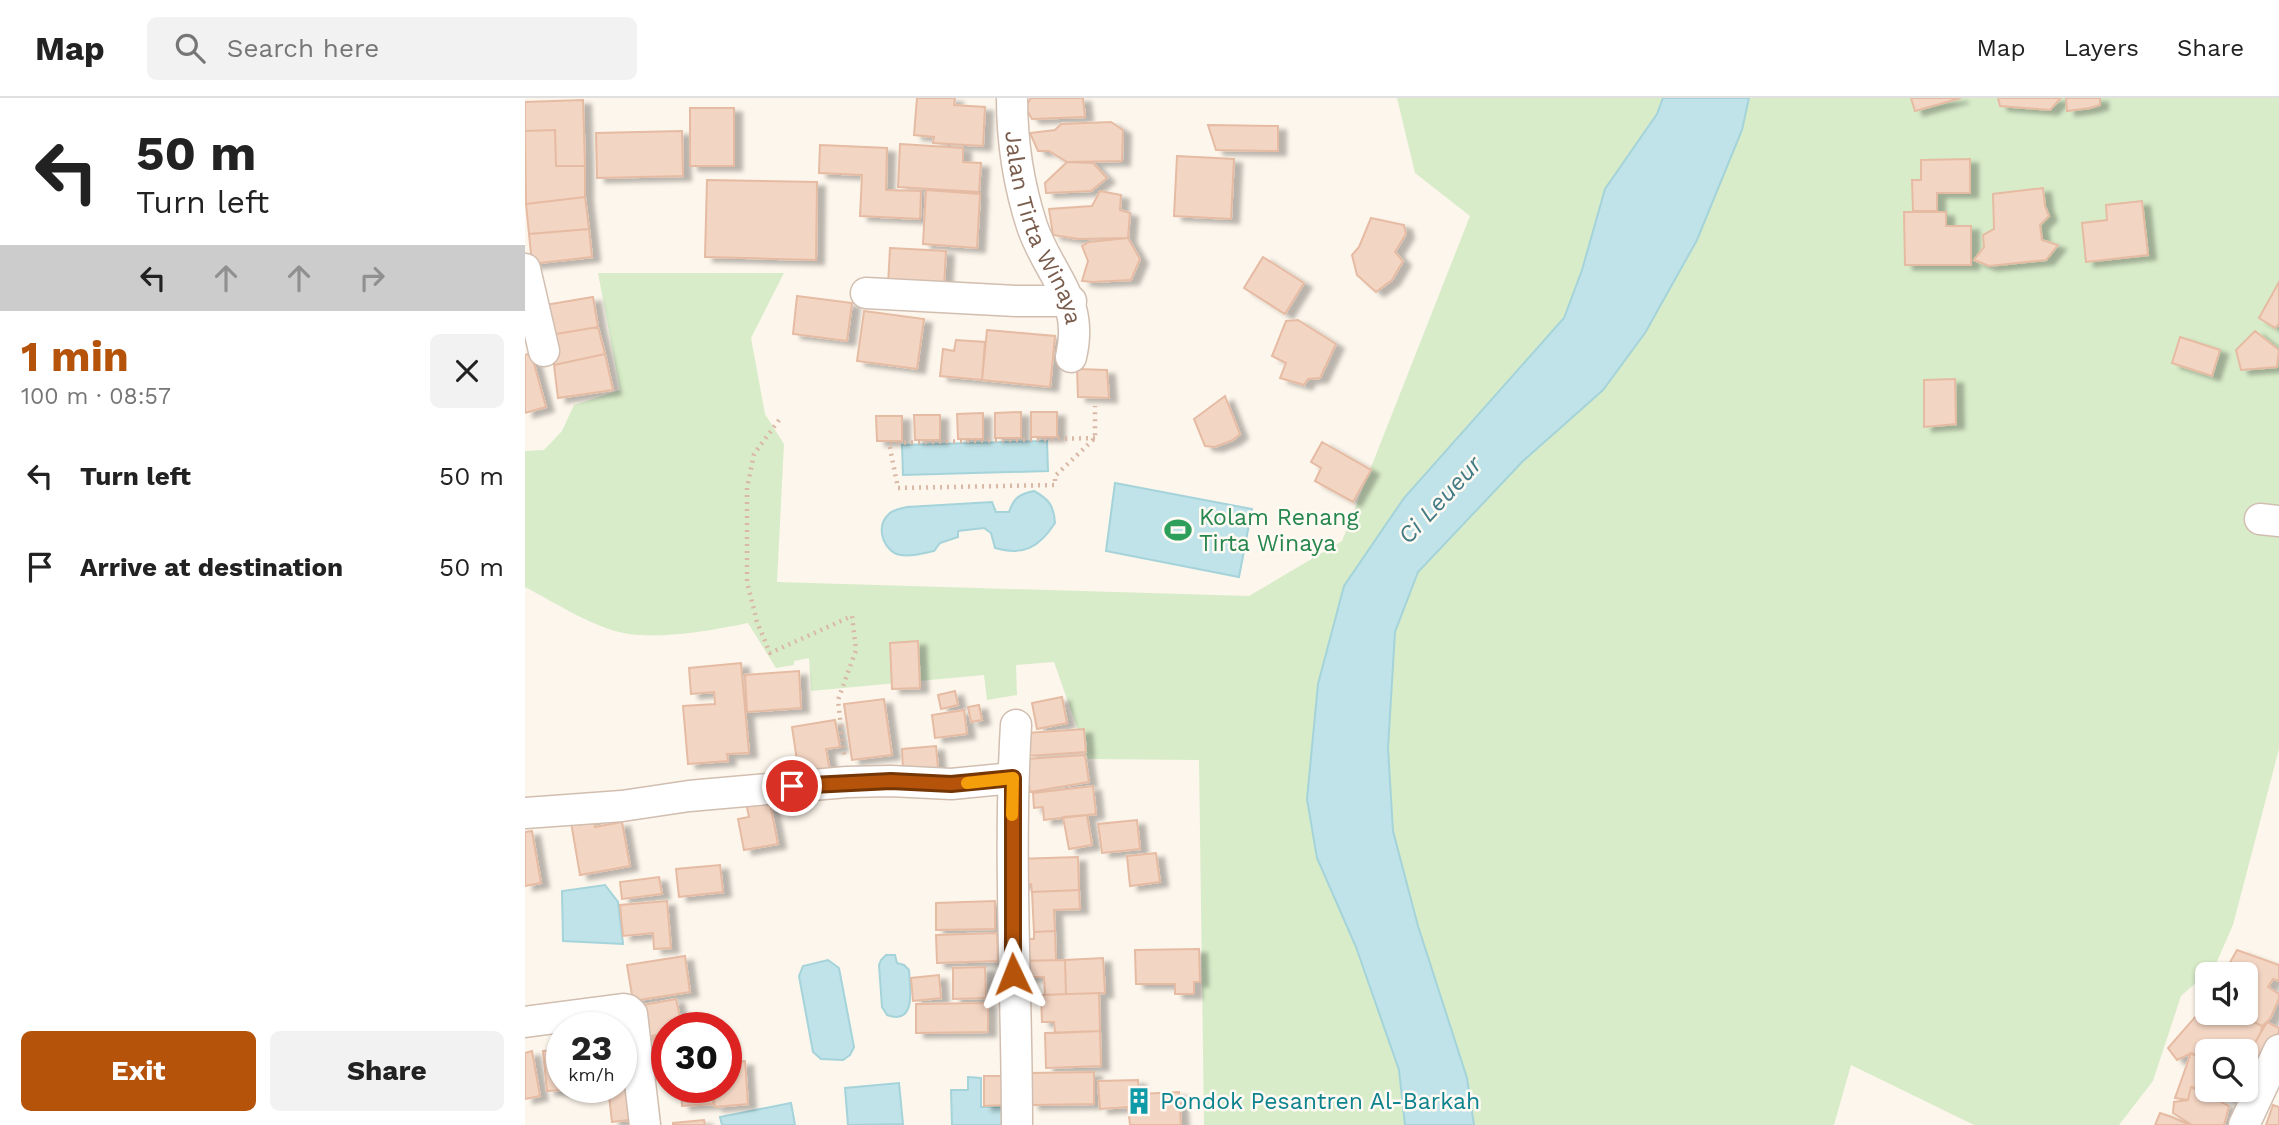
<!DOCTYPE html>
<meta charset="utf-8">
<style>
body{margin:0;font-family:"Work Sans",sans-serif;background:#f2f2f2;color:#222;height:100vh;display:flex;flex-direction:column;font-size:26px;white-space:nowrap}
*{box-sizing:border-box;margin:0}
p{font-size:23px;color:#767676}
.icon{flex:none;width:38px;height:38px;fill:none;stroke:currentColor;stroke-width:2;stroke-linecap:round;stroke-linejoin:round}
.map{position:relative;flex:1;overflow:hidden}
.drawer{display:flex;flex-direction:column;background:#fff;width:525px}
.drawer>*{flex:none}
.guide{background:#fff;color:#222;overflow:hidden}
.tools{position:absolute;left:1670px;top:864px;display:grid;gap:14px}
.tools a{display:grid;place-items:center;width:63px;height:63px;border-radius:10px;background:#fff;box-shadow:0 2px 5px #0004;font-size:35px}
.speed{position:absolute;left:21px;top:914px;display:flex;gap:14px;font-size:35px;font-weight:700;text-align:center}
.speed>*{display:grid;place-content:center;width:91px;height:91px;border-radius:50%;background:#fff;box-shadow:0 2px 5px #0004;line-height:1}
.speed small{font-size:18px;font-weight:400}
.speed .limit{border:10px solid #d22;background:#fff;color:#111}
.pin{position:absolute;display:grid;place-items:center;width:60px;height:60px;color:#fff;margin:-30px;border:4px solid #fff;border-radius:50%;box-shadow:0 2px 7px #0007}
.me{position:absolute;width:77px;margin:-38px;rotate:358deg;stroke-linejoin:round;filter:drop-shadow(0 0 5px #0008)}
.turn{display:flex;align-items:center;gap:24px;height:147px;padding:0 21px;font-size:32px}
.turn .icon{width:91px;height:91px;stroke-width:2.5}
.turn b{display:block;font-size:49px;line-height:60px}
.lanes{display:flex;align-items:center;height:66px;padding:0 21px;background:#0003;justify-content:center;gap:35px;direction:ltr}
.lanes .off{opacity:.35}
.round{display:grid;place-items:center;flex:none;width:74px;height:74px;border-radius:10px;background:#f2f2f2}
.overview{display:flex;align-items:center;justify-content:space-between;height:119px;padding:0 21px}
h1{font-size:42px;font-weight:700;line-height:52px;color:#b45309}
.action{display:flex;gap:14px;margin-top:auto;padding:14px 21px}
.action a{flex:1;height:80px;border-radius:10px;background:#b45309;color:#fff;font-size:28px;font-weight:700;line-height:80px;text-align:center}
.action a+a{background:#f2f2f2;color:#222}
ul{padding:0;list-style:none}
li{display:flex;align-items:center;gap:21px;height:91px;padding:0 21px}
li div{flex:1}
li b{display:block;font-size:26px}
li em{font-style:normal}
header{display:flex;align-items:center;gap:42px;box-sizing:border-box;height:98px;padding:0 35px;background:#fff;border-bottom:2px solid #e0e0e0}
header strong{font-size:33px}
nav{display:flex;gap:38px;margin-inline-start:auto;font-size:24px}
.search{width:490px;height:63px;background:#f2f2f2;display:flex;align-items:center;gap:18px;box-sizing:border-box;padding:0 24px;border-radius:10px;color:#767676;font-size:26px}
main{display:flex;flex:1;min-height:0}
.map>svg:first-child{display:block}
.green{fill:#d8ecc9}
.water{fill:#bfe3e8;stroke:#a5d3da;stroke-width:2}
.building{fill:#f3d5c3;stroke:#e6bba3;stroke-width:2;filter:url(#shadow)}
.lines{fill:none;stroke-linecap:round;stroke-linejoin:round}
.minor-casing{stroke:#d1beb0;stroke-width:33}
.path{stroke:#d9b8a5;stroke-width:4.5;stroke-dasharray:2 5;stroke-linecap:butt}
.minor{stroke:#fff;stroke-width:30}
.route-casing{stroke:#753606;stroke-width:18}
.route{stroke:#b45309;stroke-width:12}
.slow{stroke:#f59e0b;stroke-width:12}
.labels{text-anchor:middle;stroke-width:5;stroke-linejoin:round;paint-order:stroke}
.street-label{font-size:23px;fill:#7a5c4d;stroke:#fffaf3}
.leisure-label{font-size:23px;fill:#27864d;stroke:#fffaf3;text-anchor:start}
.culture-label{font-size:23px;fill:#0d838f;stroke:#fffaf3;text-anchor:start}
.water-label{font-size:24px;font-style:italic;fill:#437c86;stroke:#fffaf3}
</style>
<header>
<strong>Map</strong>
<div class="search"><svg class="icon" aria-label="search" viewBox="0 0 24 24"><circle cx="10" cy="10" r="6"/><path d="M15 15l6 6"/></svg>Search here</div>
<nav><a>Map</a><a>Layers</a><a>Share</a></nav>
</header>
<main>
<section class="drawer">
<div class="guide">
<div class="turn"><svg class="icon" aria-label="left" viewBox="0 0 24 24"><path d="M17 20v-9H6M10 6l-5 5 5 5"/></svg><div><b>50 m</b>Turn left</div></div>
<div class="lanes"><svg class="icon" aria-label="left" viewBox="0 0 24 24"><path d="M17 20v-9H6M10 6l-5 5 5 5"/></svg><svg class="icon off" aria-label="ahead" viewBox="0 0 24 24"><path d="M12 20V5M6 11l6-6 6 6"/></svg><svg class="icon off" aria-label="ahead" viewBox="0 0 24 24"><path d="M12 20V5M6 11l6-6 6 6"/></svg><svg class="icon off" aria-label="right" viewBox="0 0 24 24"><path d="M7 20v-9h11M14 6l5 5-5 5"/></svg></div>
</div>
<div class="overview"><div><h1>1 min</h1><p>100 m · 08:57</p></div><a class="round"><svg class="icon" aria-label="close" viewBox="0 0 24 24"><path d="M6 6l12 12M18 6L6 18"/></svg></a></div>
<ul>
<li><svg class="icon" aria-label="left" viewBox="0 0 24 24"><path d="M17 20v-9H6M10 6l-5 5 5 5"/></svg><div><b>Turn left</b></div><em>50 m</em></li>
<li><svg class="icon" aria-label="arrive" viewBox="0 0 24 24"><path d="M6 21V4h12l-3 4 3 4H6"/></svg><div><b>Arrive at destination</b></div><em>50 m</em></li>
</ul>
<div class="action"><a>Exit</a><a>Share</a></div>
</section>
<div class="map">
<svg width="1754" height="1027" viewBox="0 0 1754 1027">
<defs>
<filter id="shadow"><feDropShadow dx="8" dy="4.5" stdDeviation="2" flood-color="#0004"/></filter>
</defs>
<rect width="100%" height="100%" fill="#fdf6ec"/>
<path class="green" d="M872,0H1138L1132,16L1057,172L1039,220L879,400L819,488L793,586L782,701L792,760L831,849L874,972L880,1027H679L674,662L563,661L529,564L491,567L492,597L462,602L459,577L286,593L284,560L269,563V567L251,570L223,525C190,532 138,541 104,536C70,531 31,505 0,489V353L19,352L37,333L49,307L95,292L73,175H259L226,240L240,316L259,346L252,484L724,498L817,443L945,118L890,75Z
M1224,0H1754V651L1708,827L1690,868L1656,898L1628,983L1594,1027H1449L1326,967L1309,1027H949L942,980L893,828L868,733L863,650L870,534L893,474L998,363L1078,292L1120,235L1172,142L1217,32Z"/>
<path class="water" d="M1138,0H1224L1217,32L1172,142L1120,235L1078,292L998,363L893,474L870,534L863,650L868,733L893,828L942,980L949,1027H880L874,972L831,849L792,760L782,701L793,586L819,488L879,400L1039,220L1057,172L1080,91L1132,16Z
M522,343L523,373L378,377L377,347Z
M590,385L727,411L714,479L581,453Z
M509,393C524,401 529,408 530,425C514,450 498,458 470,450L466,435L459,430L433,433V439L415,445L409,453C399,455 387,459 376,457C360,455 350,431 362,418C366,412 375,411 382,409L467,404L471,414H484C489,400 494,396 509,393Z
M80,787L93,804L98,846L38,843L37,793Z
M361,857H370L372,865L379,867L384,872C385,889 392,928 362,917L357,909L354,867L356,862Z
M303,862L314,870L329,949L325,957L318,962L296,961L288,954L274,878L278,868Z
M443,979L456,980V1009H477L478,1027H427L426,992H443Z
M374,985L378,1026L323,1027L320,990Z
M266,1005L270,1027H197L195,1019Z"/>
<path class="building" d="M392,0H430L429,7L460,9L458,48L408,45L409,39L389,37Z
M506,0H558L560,19L507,21L500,9Z
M1386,0H1436L1390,13Z
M1473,0H1536L1525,12L1475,8Z
M1541,0H1575V7L1565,10L1542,13Z
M58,2L60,68H31L30,32L0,33V4Z
M165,10H209V68H165Z
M586,24L598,32L597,63L542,64L524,53H513L505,35L530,32L536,26Z
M683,27L753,28V53L691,52Z
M30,32L31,68H60V99L1,106L0,33Z
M157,33L158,78L72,80L71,35Z
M375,46L438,50V64L456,65L454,94L373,89Z
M295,47L362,50L361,92L396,93L395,121L335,118L337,77L294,75Z
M652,58L709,61L706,121L649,118Z
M1445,61V95H1412V113H1388L1387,82H1396V62Z
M542,64L568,65L582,80L566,93L521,95L520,85Z
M182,82L292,84L291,162L180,159Z
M1518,90L1520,108L1524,118L1515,127L1517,142L1533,147L1521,162L1464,168L1449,162L1459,149L1458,137L1469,131L1468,96Z
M401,92L455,96L452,150L398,146Z
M575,93L596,97L595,112L605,115L603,140L553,141L528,137L524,111L567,108Z
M60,99L64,131L4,136L1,106Z
M1617,103L1623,157L1561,164L1557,125L1582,122L1581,107Z
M1379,114H1421V128H1446V167H1380Z
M846,120L879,127L881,136L870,154L878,163L867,182L851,194L832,177L827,157L834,149Z
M64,131L67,159L7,166L4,136Z
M603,140L615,161L606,182L567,184L557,183L563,163L557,148L564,144Z
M365,150L421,153L419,190L363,187Z
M738,159L779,185L760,216L719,190Z
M1754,184V226L1750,230L1734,220Z
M272,198L327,205L322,243L268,236Z
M68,199L73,229L25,237L20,207Z
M339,213L399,221L392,271L332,263Z
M773,222L811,246L795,280L783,281L779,287L755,280L761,265L747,258L761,223Z
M73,229L80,256L29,267L25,237Z
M462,232L530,238L525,289L457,282Z
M1730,233L1754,252L1752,269L1716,272L1711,252Z
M1655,239L1695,252L1687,278L1647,265Z
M431,242L460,244L457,282L415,278L418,251L429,253Z
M6,255L21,309L0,315V257Z
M80,256L88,292L33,300L29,267Z
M552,271L582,272L584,300L553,299Z
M1430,281L1431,326L1399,329V282Z
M700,298L715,336L708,342L690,349L680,348L669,321Z
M496,314V340H470V315Z
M506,314H532V339H506Z
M458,315V341H433L432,316Z
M389,317H415V342H390Z
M351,318H377V343H352Z
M797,344L846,372L828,404L790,383L796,370L786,364Z
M393,543L395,590L367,591L365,545Z
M216,565L224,655L202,656L203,663L163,666L158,608L190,606L189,594L166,596L164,570Z
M274,573L276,610L222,614L220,577Z
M430,593L433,607L416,611L413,597Z
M537,599L542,625L512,631L507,605Z
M359,601L367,657L327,662L319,606Z
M454,607L457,622L446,624L443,609Z
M439,612L442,636L410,640L407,617Z
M310,622L315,649L301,651L306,678L275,683L267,629Z
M559,631L561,654L503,658L502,635Z
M411,648L413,670L378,673L377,651Z
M560,657L564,684L505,694L501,661Z
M568,688L571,716L519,722L518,709L509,710L508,695Z
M244,700L253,746L219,752L213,721L224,719L221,704Z
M562,717L567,747L544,751L538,719Z
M69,720L70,729L97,724L105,768L55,777L46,724Z
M612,722L615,751L577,755L573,726Z
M7,733L16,785L0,788V734Z
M631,755L635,784L605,788L602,758Z
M553,759L554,792L507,794L506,786L492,787L491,761Z
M195,767L198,794L154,799L151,771Z
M134,779L137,796L97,801L95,784Z
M554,792L555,811L529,812L530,833L509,834L507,794Z
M142,803L146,850L129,851L128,835L98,838L95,807Z
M470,803V831L411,832V805Z
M530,833L531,862L496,863L494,841H509V834Z
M472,835L473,863L412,865L411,837Z
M674,851L675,884H669V896H650V886H611L610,852Z
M1712,852L1754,867V883L1748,881L1743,889L1754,896V901L1745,921L1737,928L1710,915H1720V877H1698Z
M160,858L165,894L108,903L102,867Z
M578,860L580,895L541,896L540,862Z
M540,862L541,896L520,897L519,879H496V863Z
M460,869L461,900L428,901V870Z
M414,877L416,900L388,903L386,880Z
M574,895L575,933L530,935L529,924H517L516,897Z
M151,901L157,929H142V935L115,940L108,909Z
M463,905V934L391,935V906Z
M1691,915H1710L1737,928L1736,934L1722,959H1720V954H1682V962L1666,955L1652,962L1643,950L1671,918L1686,921Z
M1742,924L1754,930V934L1737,969L1722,959Z
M575,933L576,968L521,970L520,935Z
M142,937V968L134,969L128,940Z
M37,952V989H53L54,991L22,993L18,953Z
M7,953L15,998L0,1001V955Z
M1666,955L1682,966L1680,991L1666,989L1663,1002L1650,1000Z
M1720,961L1740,973L1730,992L1720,989Z
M220,963L223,1006L190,1009L188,989H201V965Z
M107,974L112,1021L87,1024L83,989H96V975Z
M569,974V1006L506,1007L505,975Z
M459,978H480V1007L459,1008Z
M613,982L614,996L654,994L656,1027H605L603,1009L575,1011L573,983Z
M156,989H187L188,1006L157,1008Z
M1666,989L1704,1008L1699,1027H1667L1648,1015L1649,1004L1663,1002Z
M1683,992H1715L1716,993L1706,1003Z
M1748,1007L1754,1009V1027H1741Z
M1635,1015L1647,1019L1665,1027H1630Z
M179,1022L180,1027H148V1025Z"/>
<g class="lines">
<defs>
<g id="minor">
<path id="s1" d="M487,0C487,45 493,85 507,128C524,178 560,201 546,259"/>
<path d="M0,171L19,253"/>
<path d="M341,195L491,203H546"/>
<path d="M1735,421L1754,423"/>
<path d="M491,627C483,761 492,894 492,1027"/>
<path d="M0,715L97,708L164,698L322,684L366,683L426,686L488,680"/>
<path d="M0,924L98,911L103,912L107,916L120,1027"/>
<path d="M1719,1027L1754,952"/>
</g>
</defs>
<use href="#minor" class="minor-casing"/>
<path class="path" d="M254,322L229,356L222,390V484L232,524L245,555L327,518L331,552L313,602L319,657
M570,340L364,345L373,390L530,387V378L570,340V308"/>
<use href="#minor" class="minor"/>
</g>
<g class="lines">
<defs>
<path id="route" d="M267,688L366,683L426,686L488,680V876"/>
</defs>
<use href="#route" class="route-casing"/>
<use href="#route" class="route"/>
<path class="slow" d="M442,685L488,680L487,717"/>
</g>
<defs>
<symbol id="stadium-bare" viewBox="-9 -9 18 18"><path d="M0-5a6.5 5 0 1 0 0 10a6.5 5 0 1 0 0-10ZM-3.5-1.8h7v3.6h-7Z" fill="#2e9e5b" stroke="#fffaf3" stroke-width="2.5" paint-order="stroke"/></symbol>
<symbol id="building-bare" viewBox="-9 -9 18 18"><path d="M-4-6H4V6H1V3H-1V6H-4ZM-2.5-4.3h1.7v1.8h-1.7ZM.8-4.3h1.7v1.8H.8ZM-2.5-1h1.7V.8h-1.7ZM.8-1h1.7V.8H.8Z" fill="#0f9aa8" stroke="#fffaf3" stroke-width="2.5" paint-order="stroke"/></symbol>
</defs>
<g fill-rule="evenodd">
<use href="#stadium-bare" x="634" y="413" width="38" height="38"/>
<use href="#building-bare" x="595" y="984" width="38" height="38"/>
</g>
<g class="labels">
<g class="street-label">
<text dy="8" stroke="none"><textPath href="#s1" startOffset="135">Jalan Tirta Winaya</textPath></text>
</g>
<g class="leisure-label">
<text x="674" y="427">Kolam Renang<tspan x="674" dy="26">Tirta Winaya</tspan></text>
</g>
<g class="culture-label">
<text x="635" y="1011">Pondok Pesantren Al-Barkah</text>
</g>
<g class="water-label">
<text transform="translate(915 402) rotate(-47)" y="8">Ci Leueur</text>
</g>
</g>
</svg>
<div class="tools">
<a><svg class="icon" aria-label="sound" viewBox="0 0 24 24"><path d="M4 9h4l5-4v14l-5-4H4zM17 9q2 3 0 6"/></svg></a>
<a><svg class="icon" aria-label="search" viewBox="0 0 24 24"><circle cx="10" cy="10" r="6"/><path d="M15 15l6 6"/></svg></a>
</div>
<div class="speed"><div>23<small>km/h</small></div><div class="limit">30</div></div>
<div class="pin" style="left:267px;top:688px;background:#d93025"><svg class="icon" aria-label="arrive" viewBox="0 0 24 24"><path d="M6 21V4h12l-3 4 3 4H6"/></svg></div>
<svg class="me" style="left:488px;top:876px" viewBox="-20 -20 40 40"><path d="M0-17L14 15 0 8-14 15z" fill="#b45309" stroke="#fff" stroke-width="4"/></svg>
</div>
</main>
